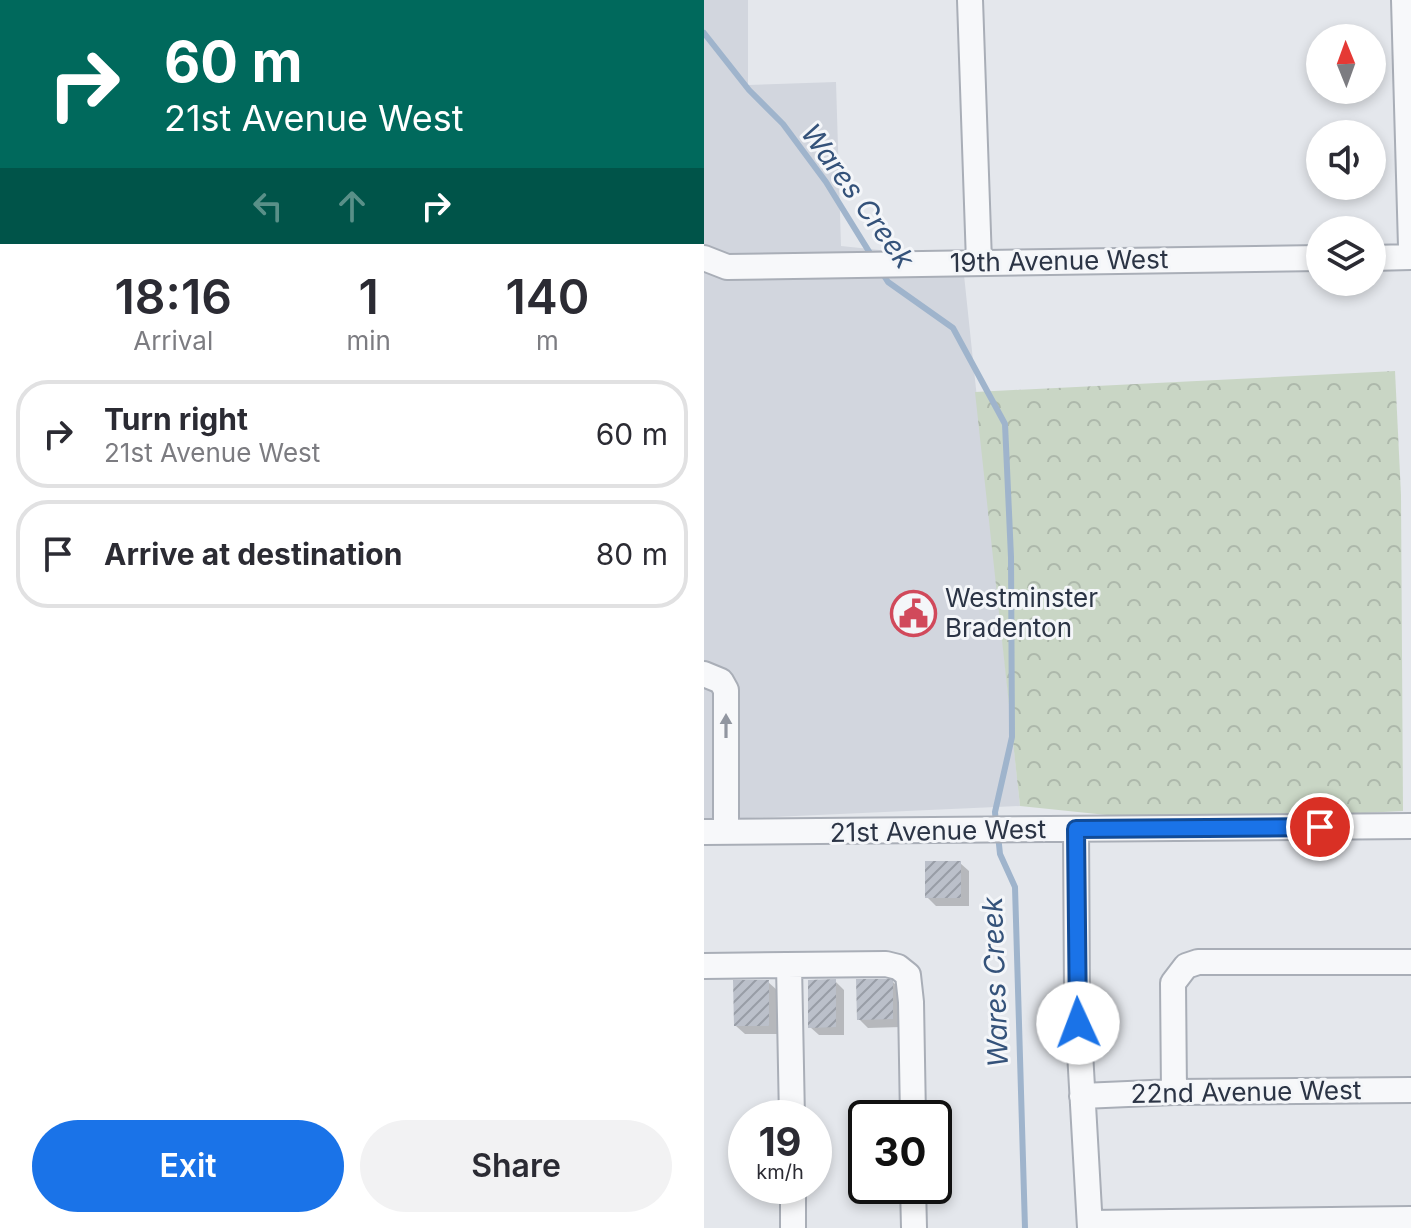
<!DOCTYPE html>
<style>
body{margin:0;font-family:Inter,sans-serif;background:#f2f2f3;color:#2b2b33;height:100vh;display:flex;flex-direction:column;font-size:30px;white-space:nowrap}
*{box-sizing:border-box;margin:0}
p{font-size:26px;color:#7c7c81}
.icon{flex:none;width:44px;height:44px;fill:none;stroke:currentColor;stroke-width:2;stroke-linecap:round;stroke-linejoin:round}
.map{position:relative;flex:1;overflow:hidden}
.panel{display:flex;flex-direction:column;background:#fff;width:704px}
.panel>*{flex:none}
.guide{background:#00695c;color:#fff;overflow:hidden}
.needle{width:52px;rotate:359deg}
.fabs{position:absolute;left:602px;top:24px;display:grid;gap:16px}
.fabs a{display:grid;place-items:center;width:80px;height:80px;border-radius:50%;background:#fff;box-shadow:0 4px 12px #0003;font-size:40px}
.speed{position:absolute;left:24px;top:1100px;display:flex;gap:16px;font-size:40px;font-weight:700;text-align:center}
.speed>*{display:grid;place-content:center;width:104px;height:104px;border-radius:50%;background:#fff;box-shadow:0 4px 12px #0003;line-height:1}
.speed small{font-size:20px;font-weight:400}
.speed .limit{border:4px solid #111;border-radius:12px;background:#fff;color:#111}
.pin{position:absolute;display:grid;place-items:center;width:68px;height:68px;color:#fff;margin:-34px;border:4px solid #fff;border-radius:50%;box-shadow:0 2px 8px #0007}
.me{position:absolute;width:88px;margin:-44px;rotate:358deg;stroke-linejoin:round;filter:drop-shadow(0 0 6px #0008)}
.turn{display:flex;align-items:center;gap:28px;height:168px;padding:0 32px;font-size:36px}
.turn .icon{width:104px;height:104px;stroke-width:2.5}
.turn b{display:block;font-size:56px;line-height:68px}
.lanes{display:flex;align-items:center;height:76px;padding:0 32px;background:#0003;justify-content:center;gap:40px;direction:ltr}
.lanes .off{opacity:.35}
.eta{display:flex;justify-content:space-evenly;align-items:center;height:136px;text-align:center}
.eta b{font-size:48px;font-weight:600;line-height:56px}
.button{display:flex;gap:16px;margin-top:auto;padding:16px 32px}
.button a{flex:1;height:92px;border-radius:48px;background:#1a73e8;color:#fff;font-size:32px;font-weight:600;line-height:92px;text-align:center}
.button a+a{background:#f2f2f3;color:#2b2b33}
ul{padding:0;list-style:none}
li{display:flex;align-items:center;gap:24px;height:108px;margin:0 16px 12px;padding:0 16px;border:4px solid #e1e1e2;border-radius:32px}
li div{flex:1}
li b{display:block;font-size:30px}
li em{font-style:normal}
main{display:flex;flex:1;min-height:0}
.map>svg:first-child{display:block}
.built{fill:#d2d6de}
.park{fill:url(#park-crowns)}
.shadow{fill:#0003}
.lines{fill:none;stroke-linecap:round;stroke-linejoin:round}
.stream{stroke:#9fb4cc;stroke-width:6}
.building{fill:url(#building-hatch)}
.minor-casing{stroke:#a9aeb7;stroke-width:28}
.minor{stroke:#f7f8fa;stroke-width:24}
.oneway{fill:#9196a0}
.route-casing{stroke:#114b97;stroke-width:20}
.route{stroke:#1a73e8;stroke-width:14}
.labels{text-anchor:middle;stroke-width:6;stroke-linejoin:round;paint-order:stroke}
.street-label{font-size:26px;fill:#2b3445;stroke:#f4f6f9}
.poi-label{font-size:26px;fill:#2b3445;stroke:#f4f6f9;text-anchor:start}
.water-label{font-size:28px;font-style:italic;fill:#34527a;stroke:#f4f6f9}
</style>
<main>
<section class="panel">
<div class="guide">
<div class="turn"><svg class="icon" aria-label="right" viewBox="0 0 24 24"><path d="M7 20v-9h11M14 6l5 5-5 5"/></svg><div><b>60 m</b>21st Avenue West</div></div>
<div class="lanes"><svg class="icon off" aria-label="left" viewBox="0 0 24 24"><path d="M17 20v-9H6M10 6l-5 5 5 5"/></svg><svg class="icon off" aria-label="ahead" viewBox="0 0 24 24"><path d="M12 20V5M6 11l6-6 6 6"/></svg><svg class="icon" aria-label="right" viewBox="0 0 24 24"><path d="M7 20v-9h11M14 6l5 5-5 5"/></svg></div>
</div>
<div class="eta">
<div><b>18:16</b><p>Arrival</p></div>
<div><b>1</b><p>min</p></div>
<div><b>140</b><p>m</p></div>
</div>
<ul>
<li><svg class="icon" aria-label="right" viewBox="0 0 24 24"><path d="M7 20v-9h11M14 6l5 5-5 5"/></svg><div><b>Turn right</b><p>21st Avenue West</p></div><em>60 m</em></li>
<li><svg class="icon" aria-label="arrive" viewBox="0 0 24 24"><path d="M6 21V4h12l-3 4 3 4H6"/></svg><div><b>Arrive at destination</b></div><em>80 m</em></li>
</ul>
<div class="button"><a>Exit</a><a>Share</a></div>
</section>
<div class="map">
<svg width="707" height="1228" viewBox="0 0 707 1228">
<defs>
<pattern id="park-crowns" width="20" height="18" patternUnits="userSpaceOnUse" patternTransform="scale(2)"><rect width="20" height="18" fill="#c9d6c5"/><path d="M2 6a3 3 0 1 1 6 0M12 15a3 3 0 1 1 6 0" fill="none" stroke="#adb8ab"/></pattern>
<pattern id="building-hatch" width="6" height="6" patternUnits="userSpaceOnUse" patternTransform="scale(2)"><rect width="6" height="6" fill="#bbc0ca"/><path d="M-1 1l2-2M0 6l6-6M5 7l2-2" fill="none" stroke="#989da6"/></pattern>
</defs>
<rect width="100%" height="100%" fill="#e4e7ec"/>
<path class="built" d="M0,0H44V85L132,82L137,246L185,251L24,255L0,245Z
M0,271L23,279L260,275L316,806L0,820Z"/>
<path class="park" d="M691,371L697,495L699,811L640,814L422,817L316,806L271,392Z"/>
<path class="shadow" d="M256,863L265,871V906H232L223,897Z
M131,981L140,990V1035H115L106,1027Z
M188,981L197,990V1027L164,1028L155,1019Z
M64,982L73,990V1034H41L32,1026Z"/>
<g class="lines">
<path class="stream" d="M0,33L45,90L79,124L122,182L169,258
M177,271L184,282L249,328L301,424L307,557L308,737L291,812L292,824
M294,835L296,854L311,887L321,1228"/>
</g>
<path class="building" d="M221,861H257V898H221Z
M132,979V1027L104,1028V980Z
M152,979H189V1019L153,1020Z
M29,980H65V1026H30Z"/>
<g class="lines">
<defs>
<path id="minor" d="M266,0L275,262
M700,0L707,247
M0,258L23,267L616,258
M668,258L707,257
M0,674L17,681L22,690V832
M372,829L373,999L386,1228
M0,832L707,826
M85,965L88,1118
M0,966L182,964L194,967L204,975L207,1002L209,1118
M470,1092L469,983L482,966L494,962H707
M378,1096L470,1092L707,1090
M89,1186V1228
M209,1186L210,1228
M386,1223L707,1219"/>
</defs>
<use href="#minor" class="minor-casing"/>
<use href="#minor" class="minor"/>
</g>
<defs><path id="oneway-solid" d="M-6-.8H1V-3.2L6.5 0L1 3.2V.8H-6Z" transform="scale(2)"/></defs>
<use class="oneway" href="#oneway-solid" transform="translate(22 726) rotate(-90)"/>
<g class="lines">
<defs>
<path id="route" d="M374,1023L372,829L616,827"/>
</defs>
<use href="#route" class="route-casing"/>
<use href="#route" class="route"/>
</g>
<defs>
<symbol id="civic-ring" viewBox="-11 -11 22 22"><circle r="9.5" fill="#f4f6f9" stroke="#d1495b" stroke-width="1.5"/><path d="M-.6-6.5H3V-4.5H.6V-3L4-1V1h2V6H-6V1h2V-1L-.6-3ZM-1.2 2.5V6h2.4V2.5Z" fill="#d1495b"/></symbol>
</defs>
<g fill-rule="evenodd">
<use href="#civic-ring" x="184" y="588" width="51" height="51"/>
</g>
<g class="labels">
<g class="street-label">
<text transform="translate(355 261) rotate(-1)" y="9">19th Avenue West</text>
<text transform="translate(234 831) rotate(-1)" y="9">21st Avenue West</text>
<text transform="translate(542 1092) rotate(-1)" y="9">22nd Avenue West</text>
</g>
<g class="poi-label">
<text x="241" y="607">Westminster<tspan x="241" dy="30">Bradenton</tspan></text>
</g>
<g class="water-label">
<text transform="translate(154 196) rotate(54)" y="10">Wares Creek</text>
<text transform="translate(291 982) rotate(-92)" y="10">Wares Creek</text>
</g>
</g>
</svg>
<div class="fabs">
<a><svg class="needle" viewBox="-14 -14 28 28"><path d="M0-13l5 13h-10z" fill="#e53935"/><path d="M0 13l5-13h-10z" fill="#7c7c81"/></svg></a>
<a><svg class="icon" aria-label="sound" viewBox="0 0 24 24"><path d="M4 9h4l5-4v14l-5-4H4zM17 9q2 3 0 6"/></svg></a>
<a><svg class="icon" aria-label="layers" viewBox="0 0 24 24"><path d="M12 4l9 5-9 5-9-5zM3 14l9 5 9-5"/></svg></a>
</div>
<div class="speed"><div>19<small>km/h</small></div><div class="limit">30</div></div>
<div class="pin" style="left:616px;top:827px;background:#d93025"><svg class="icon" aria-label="arrive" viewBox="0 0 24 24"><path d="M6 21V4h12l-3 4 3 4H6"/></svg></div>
<svg class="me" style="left:374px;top:1023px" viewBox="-20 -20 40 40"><circle r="19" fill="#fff"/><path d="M0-13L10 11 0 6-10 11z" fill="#1a73e8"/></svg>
</div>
</main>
